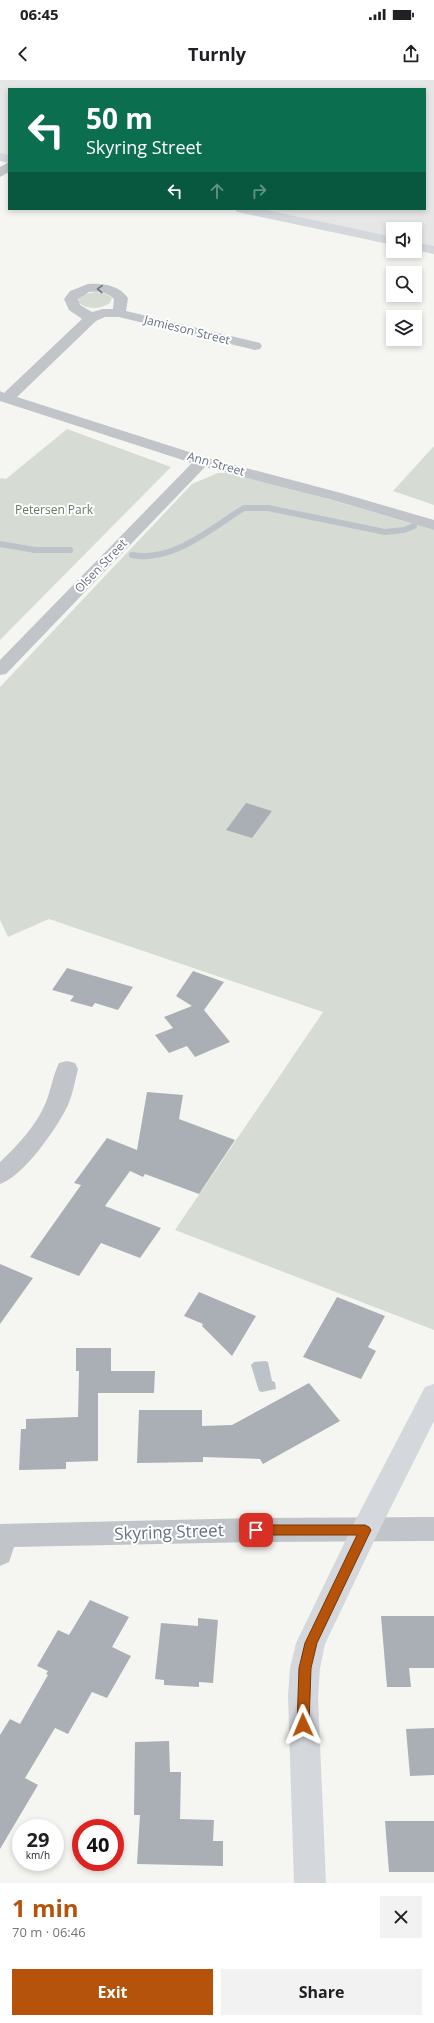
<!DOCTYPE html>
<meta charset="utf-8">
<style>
body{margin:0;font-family:"Open Sans",sans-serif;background:#f2f2f2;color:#202124;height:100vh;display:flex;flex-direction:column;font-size:15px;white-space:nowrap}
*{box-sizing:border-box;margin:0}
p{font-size:13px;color:#757577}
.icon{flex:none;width:22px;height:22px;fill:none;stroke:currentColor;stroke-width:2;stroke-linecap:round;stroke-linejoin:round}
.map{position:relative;height:1803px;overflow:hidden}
.sheet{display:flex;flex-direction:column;background:#fff;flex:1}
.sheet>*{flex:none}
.banner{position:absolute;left:8px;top:8px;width:418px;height:122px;border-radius:0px;box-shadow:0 2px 6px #0003;background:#0b6e4f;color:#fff;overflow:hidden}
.fabs{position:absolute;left:386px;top:142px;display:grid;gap:8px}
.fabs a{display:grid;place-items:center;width:36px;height:36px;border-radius:0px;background:#fff;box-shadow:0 2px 6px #0003;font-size:20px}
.speed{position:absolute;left:12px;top:1739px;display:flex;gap:8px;font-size:20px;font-weight:700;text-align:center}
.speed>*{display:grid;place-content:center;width:52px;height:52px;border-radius:50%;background:#fff;box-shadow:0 2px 6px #0003;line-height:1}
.speed small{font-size:10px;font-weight:400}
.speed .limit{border:6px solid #d22;background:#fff;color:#111}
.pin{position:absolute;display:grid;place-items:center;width:34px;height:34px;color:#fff;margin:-17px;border-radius:8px;box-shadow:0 2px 6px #0006}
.me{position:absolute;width:44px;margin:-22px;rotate:359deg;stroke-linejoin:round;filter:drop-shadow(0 0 3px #0008)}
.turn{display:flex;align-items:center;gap:14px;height:84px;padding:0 12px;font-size:18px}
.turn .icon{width:52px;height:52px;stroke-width:2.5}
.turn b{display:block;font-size:28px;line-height:34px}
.lanes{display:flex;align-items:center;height:38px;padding:0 12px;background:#0003;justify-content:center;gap:20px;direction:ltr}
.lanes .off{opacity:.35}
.round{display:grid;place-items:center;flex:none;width:42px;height:42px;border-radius:0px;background:#f2f2f2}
.headline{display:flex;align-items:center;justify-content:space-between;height:68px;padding:0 12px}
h1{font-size:24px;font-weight:700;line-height:30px;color:#b45309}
.action{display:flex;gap:8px;margin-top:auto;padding:8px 12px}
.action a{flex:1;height:46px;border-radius:0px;background:#b45309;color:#fff;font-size:16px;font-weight:700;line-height:46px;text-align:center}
.action a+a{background:#f2f2f2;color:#202124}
.status{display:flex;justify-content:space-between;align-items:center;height:28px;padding:0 20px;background:#fff;direction:ltr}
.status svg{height:11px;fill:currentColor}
header{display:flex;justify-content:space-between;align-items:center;height:52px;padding:0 12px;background:#fff;font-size:18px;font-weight:700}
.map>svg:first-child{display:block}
.built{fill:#e6e6e6}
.green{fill:#d6dcd4}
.water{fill:#bbc3c9}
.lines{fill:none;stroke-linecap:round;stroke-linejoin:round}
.stream{stroke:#bbc3c9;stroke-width:6}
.building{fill:#aaafb6}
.street{fill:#c1c4c8;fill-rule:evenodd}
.secondary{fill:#d4d8dc;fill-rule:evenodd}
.oneway{stroke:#6b7586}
.route{fill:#b45309;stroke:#753606}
.labels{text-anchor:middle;stroke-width:4;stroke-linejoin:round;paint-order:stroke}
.far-street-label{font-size:12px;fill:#667182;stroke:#fff}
.far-park-label{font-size:12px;fill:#657a65;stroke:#fff}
.near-street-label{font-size:17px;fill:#667182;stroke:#fff}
</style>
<div class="status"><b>06:45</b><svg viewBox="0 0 49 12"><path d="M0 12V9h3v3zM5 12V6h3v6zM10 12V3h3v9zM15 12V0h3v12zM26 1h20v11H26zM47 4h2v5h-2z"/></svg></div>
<header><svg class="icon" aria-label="back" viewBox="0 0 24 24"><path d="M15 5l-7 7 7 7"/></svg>Turnly<svg class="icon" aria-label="share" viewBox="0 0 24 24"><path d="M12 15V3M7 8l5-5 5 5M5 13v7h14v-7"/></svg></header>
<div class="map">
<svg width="434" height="1803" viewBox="0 0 434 1803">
<rect width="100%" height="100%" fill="#f5f6f2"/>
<path class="built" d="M0,0H434V170L415,166V149H393V161L244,129H425V9H9V78L0,77Z"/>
<path class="green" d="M96,212L106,214L112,218L110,223C101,229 88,230 79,223V218L85,214Z
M67,349L171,387L0,560V398L6,399Z
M434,366V425L393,411Z
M218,393H228L287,407L434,450V1250L175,1150L323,932L49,839L8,857L0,840V607L192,404Z"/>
<path class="water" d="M265,1281L268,1282L272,1301L275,1302L276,1309L262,1312L259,1311L251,1285L254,1282Z"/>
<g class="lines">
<path class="stream" d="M0,464L35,470H70
M132,475C173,483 211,448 244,428H268L385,452L404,450L414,446"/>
</g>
<path class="building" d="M246,723L272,731L252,758L226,750Z
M67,888L133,907L118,930L95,923L92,927L70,921L74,916L52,910Z
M193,891L224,902L204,930L230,962L195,977L187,966L169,973L155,955L173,948L164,937L192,926L176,916Z
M147,1012L183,1015L179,1039L235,1060L199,1114L145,1094L143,1097L130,1091L105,1126L161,1148L140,1178L101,1163L79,1196L30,1177L81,1105L74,1103L107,1058L137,1070Z
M0,1184L33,1198L0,1244Z
M199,1212L256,1236L232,1276L202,1246L203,1244L184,1236Z
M337,1217L385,1236L368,1267L376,1271L361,1299L303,1277Z
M76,1268H111V1291H155L154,1313H98V1381L66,1382V1389L19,1390L21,1349H26V1339L78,1337L79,1291H76Z
M309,1303L340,1341L263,1384L260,1379L203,1377V1382L137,1383L139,1330H202V1346L232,1345Z
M90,1520L129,1537L112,1567L131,1576L107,1618L92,1612L68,1654L55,1648L25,1698L38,1705L0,1769V1655L10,1639L20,1644L48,1595L46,1594L48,1591L37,1586L58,1550L69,1555Z
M381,1536H434V1588H409L411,1607H387Z
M198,1538L218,1540L213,1603L199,1602V1607L164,1605V1600L155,1599L161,1543L198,1546Z
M434,1648V1695L410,1696L406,1649Z
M169,1661L170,1692H181L180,1739L214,1740L213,1761H223V1786L137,1784L140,1735H134L135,1662Z
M385,1741H434V1792H389Z"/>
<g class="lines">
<path class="street" d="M9,82V92L0,97V87Z
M88,204C102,203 119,205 128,218L126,231L260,263L262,266L260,269L255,270L119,237H105L96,241L17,317L208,378L341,413L434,440V450L329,419L205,387L6,594L0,595V580L192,383L0,321V311L4,313L82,239L69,230L64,219L70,211ZM89,212C99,211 107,212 114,219L113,229H103L92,232L80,225L78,219Z
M67,981L75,983L78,989C75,1001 73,1013 68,1025C57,1048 24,1096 0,1104V1082C18,1065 37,1045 46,1022C51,1010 53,995 59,983Z
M434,1437V1461L257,1462L14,1467L9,1482L0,1486V1444L257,1438Z"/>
<path class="secondary" d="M0,73L9,75V83L0,81Z
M235,129H262L393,157V165L242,133L237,132Z
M415,162L434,166V174L415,170Z
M434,1304V1341L375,1459L325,1564L320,1588L318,1616L326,1803H294L288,1616L290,1588L296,1563L355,1441L425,1307Z"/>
</g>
<defs><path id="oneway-chevron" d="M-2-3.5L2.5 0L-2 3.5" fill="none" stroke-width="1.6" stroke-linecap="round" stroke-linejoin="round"/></defs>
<use class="oneway" href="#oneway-chevron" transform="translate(100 209) rotate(-176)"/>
<path class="route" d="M256,1445H365L369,1447L371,1450L317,1563L311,1588L309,1645L307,1649L303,1651L298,1649L297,1645L299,1588L305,1563L357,1455H256L252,1453L251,1450L252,1446Z"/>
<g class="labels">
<g class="far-street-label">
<text transform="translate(187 250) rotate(14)" y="4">Jamieson Street</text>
<text transform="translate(216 384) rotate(16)" y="4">Ann Street</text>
<text transform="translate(101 486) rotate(-46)" y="4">Olsen Street</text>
</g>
<g class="far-park-label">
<text x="54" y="434">Petersen Park</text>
</g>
<g class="near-street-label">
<text transform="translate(169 1452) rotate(-2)" y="6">Skyring Street</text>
</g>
</g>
</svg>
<div class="fabs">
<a><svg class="icon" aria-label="sound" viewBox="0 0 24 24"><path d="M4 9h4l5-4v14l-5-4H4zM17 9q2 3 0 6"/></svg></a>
<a><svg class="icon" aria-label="search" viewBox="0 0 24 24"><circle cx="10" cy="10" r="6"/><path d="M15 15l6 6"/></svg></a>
<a><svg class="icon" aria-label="layers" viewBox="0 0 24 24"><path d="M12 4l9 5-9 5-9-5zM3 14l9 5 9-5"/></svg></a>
</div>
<div class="speed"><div>29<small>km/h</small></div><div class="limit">40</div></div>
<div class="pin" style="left:256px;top:1450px;background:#d93025"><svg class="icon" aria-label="arrive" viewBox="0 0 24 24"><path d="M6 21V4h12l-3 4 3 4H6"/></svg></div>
<svg class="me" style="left:303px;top:1645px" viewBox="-20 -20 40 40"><path d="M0-17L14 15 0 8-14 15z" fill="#b45309" stroke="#fff" stroke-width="4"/></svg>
<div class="banner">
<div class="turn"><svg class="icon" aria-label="left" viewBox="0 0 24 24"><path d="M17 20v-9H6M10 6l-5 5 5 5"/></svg><div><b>50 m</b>Skyring Street</div></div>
<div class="lanes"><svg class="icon" aria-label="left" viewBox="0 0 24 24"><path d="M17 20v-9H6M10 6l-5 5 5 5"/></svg><svg class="icon off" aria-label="ahead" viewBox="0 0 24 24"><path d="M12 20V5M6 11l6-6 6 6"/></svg><svg class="icon off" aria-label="right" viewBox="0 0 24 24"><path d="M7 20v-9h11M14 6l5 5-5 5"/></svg></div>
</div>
</div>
<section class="sheet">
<div class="headline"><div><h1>1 min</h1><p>70 m · 06:46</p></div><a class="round"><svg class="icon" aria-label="close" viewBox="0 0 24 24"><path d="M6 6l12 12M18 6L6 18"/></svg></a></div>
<div class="action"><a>Exit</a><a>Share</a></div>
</section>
